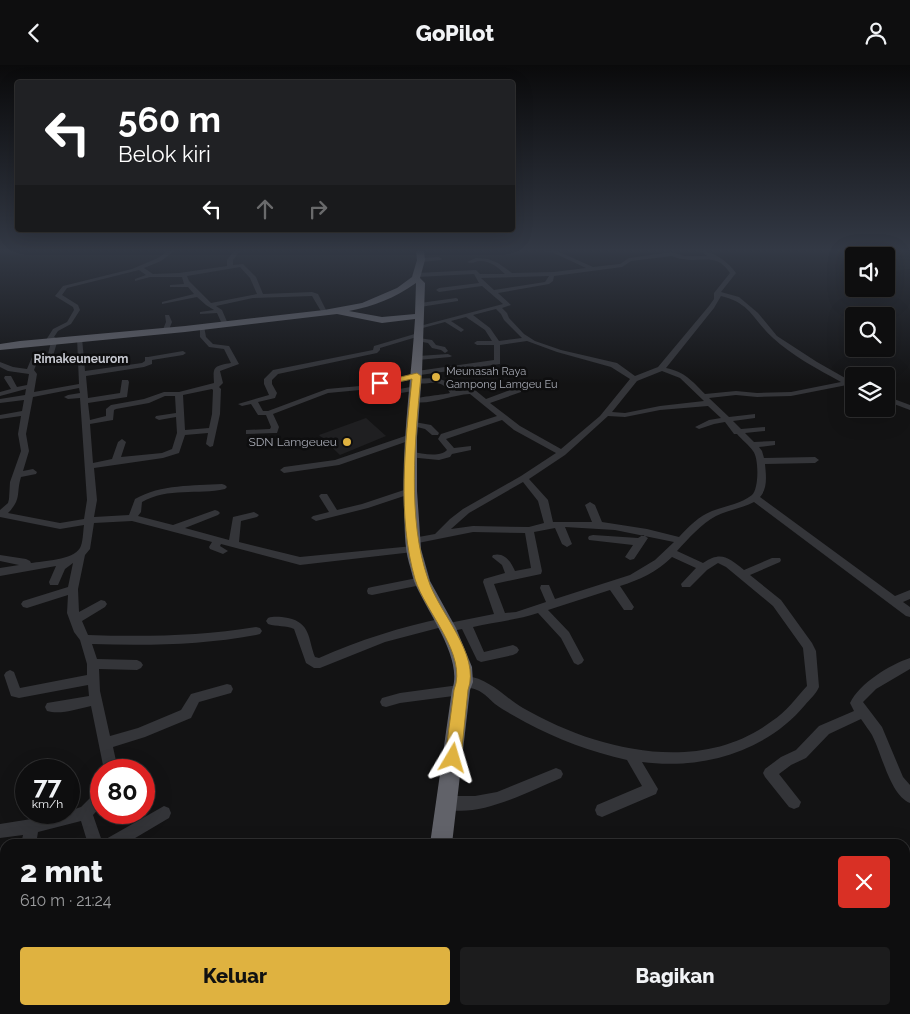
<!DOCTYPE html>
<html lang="id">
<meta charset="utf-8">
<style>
body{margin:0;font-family:Raleway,sans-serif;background:#1c1c1d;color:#f1f3f6;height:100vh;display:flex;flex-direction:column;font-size:19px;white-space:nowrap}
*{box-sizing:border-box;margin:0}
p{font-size:16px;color:#9b9c9e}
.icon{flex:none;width:28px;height:28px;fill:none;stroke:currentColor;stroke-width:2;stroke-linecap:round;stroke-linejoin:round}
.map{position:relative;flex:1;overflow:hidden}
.drawer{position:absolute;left:0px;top:774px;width:910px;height:176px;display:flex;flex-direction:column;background:#0e0e0f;border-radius:15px 15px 0 0;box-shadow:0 5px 20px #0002,0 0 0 1px #2e2e2f}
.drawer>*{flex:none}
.guide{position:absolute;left:15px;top:15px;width:500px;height:152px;border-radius:5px;box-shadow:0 5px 20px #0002,0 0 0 1px #2e2e2f;background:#202124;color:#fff;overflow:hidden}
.tools{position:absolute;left:845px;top:182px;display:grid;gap:10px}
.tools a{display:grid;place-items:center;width:50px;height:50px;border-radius:5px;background:#0e0e0f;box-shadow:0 5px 20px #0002,0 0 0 1px #2e2e2f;font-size:25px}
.speed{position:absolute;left:15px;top:694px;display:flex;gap:10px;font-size:25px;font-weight:700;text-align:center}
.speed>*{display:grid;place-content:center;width:65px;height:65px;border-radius:50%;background:#0e0e0f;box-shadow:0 5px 20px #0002,0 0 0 1px #2e2e2f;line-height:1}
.speed small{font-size:12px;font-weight:400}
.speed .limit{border:8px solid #d22;background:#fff;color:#111}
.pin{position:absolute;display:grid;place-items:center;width:42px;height:42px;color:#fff;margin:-21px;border-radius:10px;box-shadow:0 2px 8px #0006}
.me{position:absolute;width:55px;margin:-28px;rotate:7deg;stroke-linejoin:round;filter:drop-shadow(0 0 4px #0008)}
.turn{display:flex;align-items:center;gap:18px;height:105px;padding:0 20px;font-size:22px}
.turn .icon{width:65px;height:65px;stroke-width:2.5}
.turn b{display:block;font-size:35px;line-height:42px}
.lanes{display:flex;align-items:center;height:48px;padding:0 20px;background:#0003;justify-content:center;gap:25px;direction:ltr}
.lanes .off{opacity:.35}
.round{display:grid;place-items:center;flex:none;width:52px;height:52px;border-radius:5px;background:#1c1c1d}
.head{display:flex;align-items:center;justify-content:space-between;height:85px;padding:0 20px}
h1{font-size:30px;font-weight:800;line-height:38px}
.action{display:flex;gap:10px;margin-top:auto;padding:10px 20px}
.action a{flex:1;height:58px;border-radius:5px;background:#dfb240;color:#111;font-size:20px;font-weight:800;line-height:58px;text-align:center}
.action a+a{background:#1c1c1d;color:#f1f3f6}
header{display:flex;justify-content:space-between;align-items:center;height:65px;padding:0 20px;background:#0e0e0f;font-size:22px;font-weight:800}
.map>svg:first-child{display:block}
.built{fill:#1f1f21}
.green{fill:#191e1a}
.building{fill:#3c3c40;stroke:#4c4d52}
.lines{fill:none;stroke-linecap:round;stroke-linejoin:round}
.minor{fill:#343539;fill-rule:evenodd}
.highway{fill:#616269;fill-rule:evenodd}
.route{fill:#dfb240;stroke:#91742a}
.poi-dot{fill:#dfb240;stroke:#0e0e0f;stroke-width:2}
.labels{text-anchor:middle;stroke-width:5;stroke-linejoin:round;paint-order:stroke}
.far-poi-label{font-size:11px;fill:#a6a9b3;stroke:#0e0e0f;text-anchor:start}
.far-quarter-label{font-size:12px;font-weight:bold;fill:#c6c8d0;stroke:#0e0e0f}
.poi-label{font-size:12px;fill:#a6a9b3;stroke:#0e0e0f;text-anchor:end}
</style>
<header><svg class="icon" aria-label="back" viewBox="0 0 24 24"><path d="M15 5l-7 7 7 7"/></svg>GoPilot<svg class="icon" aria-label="person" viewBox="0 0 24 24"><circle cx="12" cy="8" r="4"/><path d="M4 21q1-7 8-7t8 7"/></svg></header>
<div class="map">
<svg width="910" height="949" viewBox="0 0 910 949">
<rect width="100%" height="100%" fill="#131314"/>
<path class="built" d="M366,353L386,371L340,390L319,370Z"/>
<path class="green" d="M876,186H910V204L886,207V191H881Z"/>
<path class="building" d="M514,945H530L532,949H507Z
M734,945H780L781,949H735Z"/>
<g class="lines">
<path class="minor" d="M168,186H174L161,196L144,203L153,209L179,208L227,201V195L234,186H240L233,195V200L243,199L256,212L263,229L312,227L318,229L327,247L322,248L312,231L253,233L216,241L222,245L228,259L225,261L222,259L217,248L200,249V247L214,245L206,240L197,232L162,239V237L194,229L188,222H170V220L184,219L182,212H150L135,216V214L146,210L139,205L67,223L62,230L78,240L80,245L71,259L58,266L54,272L58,274L53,291L38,295L34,305L37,309L34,327L79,319L77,272L82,273L85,306L142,298L145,296V292H148L183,286L186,288L183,290L152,295V299L144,302L86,311L88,333L120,328L122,315H128L129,317L127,332L88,338L90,355L106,351V344L111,340L144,334L164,327H179L214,318C213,302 213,301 231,298L224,284L209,282L200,272V261H204L206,272L213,279L229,281L239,299L220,306L223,318L219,322L221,324L220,349L213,381L210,382L206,379L208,368L185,370L179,388L163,393L94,403L97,435L94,452L129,450L135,434C161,419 193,421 222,419L225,420L227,422L225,424C198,430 168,422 142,437L141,447L138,451L173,460L215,445L218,446L220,448L218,450L185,463L229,475L233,452L254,447L259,450L257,452L241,456L239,477L300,492L413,481L418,484L413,487L300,500L221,479L220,481L228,486L223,489L210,484L209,482L212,477L132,456L94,458L90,484L85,490L78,524L79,547L101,535L105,536L107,539L105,542L82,556L88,570C145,572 200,571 256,562L260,563L262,566L260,569L256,570C202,580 147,581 92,579L97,594L137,595L141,597L143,600L141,603L137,605L99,604L100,626L110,671L138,663L181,645L191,629L227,619L231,620L233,624L231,628L199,637L191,653L145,672L113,682L118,705H104L91,641C77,644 60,650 47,646L45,642L47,638L89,631L88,620L19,633L11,631L4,610L6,607L10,605L14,607L20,623L87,610V599L80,575L74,567L67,548L68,530L27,543L23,542L21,539L23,536L68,522L73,498L65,504L58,520H50L49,517L56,501L0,511V503L19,500L0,496V490L26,494L30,496L31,498C43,496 73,495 80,483C83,478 83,467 84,460L60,464L0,452V445L8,438L9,434L10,417L21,386L18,369L21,351L0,354V350L22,346L24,335L0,338V334L25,330L26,324L0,331V327L11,324L4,313L5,311H11L17,322L27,320L29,309L8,306L0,302V297L13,302L27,304L32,292L48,289L51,277L46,275L53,264L67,257L74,245L73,242L55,231L63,221L132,204L158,193ZM240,202L250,213L257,229L211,238L189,216L187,211ZM79,323L80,328L68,330L64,332L68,334L80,333L87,435L84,454L60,458L8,448C22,434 16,428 21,412L36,409L37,407L33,404L23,406L29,386L26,369L33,332ZM212,324L213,325L212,349L209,363L185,365L183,330ZM165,331H175L176,348L156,351L155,353L159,355L176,352L177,368L172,384L162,388L121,392L126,377L122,374L118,377L112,394L93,398L90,359L113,355L114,345L116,344L149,338Z
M543,186H557L593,202L620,199L629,193L672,187L684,191H707L701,186C714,186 729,198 736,208L721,227L739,232L758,248L777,271L817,297L854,318V323L847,320L791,331L757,332L736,330L709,333L729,352L755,349V353L733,356L741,364L765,362V366L745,368L754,377L775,376V380L759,382L762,386L764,393L815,392L819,395L815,398L765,399C766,410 768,423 760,432L895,531L910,525V534L903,537L910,542V552L906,551L754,437C742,443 729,445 716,451C701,459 689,473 677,486L703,498C721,486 728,492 744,505L772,493H780L781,495L780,497L750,510L781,535L812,578L816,586L819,622C816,629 810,634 805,640C766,687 701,705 642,697L658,724L656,729L602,752L597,750L595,745L597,740L642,721L627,695C591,687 557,674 525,657C515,651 504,646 495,639C484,629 482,625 466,622L467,625L465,629L461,630L400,638L386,642L382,641L380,637L382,633L400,628L459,620L458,617L460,613C482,606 505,633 523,643C596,685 699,711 772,656C786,647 796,633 807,621L803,583L773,541L726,502L718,498L707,505L690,522H682L681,519L696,503L672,492C657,507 639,515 620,521L634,542L632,545H624L610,525L548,545L569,567L584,595L582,598L578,600L574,598L561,573L538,548C517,555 495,557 473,562L484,587L513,580L517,582L519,585L517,588L513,590L481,597L477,595L462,564L447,567L443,566L442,562L385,577L320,603H314L306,598L294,564C286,560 277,562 268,559L266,556L268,553C274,551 281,552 288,553C311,558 308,574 315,592L319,593C359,575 401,562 444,553L448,554L449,558L494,549L483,517L484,514L505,508L502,500L492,492L493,490C505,487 511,497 515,506L531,503L525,468L473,467L413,479L408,476L413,473L435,469L450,454L463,444L521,411L556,388L514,365L502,355L446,374L454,383L471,381V385L452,389L450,392L439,395L408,392L407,390L408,388L411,387C422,388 439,393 447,385L438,374L441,369L497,351L470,329C451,330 432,340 412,337L411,335C416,332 441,330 450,328C439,309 425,324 412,316L416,314C432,313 447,311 456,326L475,325L486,334L515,323H521V327L490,338L520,361L561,384L600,351L630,314L611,302L557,287L527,276L500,280V299L420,310V313L360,325L328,328L273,349L279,362L277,368H274L246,369V365L270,364L271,362L266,350H258L251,339L242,341L238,339L269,330L264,319V314L273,305L373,285L374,281L418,268L420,269V271L380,283V285L377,288L278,309L272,315V319L277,328L275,333L258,337L263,346H268L327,324L360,321L414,309V306H417L494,295V280H477L474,278L477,276H492L485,265L466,252L451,256L463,264L464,265L461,267L445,257L419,264L416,262L503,239L482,221L439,227L436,225L439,223L479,218L474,209L417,212L414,210L417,208L476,205L480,209H505C498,202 489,195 479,196C474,197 472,199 467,197L476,193L488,194L498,198L512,208L554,207L586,203L554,188ZM672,191C675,192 679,194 683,194C702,198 716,187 730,208L714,228V234L709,241L658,302L635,311L617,298L561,285L535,276L524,269L509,253L507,248L502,243L511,240L498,228L549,219L553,216L554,211L622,202L631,196ZM549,211L545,217L494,225L481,213ZM721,231C751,238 753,255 773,273C791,290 819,305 841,317L791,327L757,328L736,326L705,329C691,315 685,307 666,303L714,243ZM496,244L501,249L504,255L522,273L499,276L490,263L473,250ZM662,306L680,313L704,336L660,341L625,348L612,347L637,316ZM708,341L721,353L709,355L695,362L699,364L714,359L725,357L734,369H737C742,375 749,380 753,386C759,393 759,424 752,430C741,439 725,441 712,446C699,451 688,462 679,472L647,464L602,457L595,440L590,437L585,440L592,457H553L548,435L529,414L565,390L608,351L625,352L660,345ZM523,417L538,436L544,458L529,462L473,461L451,464L469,448ZM565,462L615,465L674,477L655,495L630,510L555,534L549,520H541L540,523L546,537L516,547L505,548L494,519L541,509L542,506L534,467L555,463L562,479L567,482L572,479Z
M439,192L442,194L441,195L421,197L418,195L421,193Z
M456,233L458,234V236L420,242L417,240L420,238Z
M165,250H169L172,257L168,267L165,269L162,267L166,257Z
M419,273L432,275L436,280L445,282L448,286L445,288L441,285L432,283L428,278L417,276L416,275Z
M448,289L452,291L450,292L418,295L414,293L418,291Z
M416,321L420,323L419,325L377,332L373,330L377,328Z
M886,331L910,340V345L886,336Z
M409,356L431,360L439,368L438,370H432L425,364L409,360Z
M411,369L415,372L414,374L339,400L284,408L280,405L284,402L335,395Z
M410,423L413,424L415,426L413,428L368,443L316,456L311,453L313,451L329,447L319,431L321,429H327L337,445L362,439Z
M593,470L638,473L643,470L648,473L634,494L630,495L625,492L633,480L589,475L588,473L589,471Z
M422,512L426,513L427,516L426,519L372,530L368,529L367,526L368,523L372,522Z
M910,593V604L876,624L863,637L882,662L903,712L910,720V738C890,730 882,689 872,670C869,665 865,660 861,654L829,669L806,693L791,700L779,709L801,737L799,742L794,744L789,742L765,712L763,708L765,704L781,692L796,685L819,661L854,646L850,638C860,618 889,600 910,593Z
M556,703L561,705L563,709L561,713C530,726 476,755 443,743L441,738L443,733L448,731H475L497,727Z
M101,726V741L93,750L103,779H88L81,756L38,767L36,779H21L23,770L0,773V759L69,748V746L81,742L96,727Z
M164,741L169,743L171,748L169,753L125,779H104L106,774Z
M910,815V831L905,833V817Z
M905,853L910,855V875L905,873Z
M5,935V945H13L12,949H0V937Z
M49,945H67V949H49Z
M126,945H157L159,949H124Z
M607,945H625V949H607Z
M868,945H888L890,949H870Z"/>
<path class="highway" d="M416,186H424L425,195L420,213L425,218L422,308L417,372V426L421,484L430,516L456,563L472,602L473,617L470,625L452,779H430L452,625C464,593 426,546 414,516C412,510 411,504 409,498C404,480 405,463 404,445C401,381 411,318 415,254L382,258L337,249L185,267L0,285V279L20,276L185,261L324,245L362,238L397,223L412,212L417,195ZM416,218L415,249L382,252L349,246C374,241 395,233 416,218Z
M386,945H413L412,949H385Z"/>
</g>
<linearGradient id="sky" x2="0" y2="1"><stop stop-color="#0a0a0b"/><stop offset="0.58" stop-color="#333945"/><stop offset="1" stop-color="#333945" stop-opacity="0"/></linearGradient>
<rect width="910" height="319" fill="url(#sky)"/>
<path class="route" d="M417,308L421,311C415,374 407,454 428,514C438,547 481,589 468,625L461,693L458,698L453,700L447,698L445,693L454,625C468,589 425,547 415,514C397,452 405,378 412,314L380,321L376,318Z"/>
<g class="poi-dot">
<circle cx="436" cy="312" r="5"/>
<circle cx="347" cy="377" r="5"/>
</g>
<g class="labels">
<g class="far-poi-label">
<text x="446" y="310">Meunasah Raya<tspan x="446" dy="13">Gampong Lamgeu Eu</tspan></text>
</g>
<g class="far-quarter-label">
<text x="81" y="298">Rimakeuneurom</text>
</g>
<g class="poi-label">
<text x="337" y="381">SDN Lamgeueu</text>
</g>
</g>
</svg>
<div class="tools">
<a><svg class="icon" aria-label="sound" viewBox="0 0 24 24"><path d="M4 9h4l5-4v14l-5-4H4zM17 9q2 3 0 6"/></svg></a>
<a><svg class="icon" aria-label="search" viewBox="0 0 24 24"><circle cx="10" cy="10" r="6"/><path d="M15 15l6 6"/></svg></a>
<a><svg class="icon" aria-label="layers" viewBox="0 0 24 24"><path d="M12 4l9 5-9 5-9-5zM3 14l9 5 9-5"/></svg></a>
</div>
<div class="speed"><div>77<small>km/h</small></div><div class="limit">80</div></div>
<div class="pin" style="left:380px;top:318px;background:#d93025"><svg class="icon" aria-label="arrive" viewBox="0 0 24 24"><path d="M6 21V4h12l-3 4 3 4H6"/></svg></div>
<svg class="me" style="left:453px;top:693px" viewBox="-20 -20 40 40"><path d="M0-17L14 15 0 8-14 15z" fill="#dfb240" stroke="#fff" stroke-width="4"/></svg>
<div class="guide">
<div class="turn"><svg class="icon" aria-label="left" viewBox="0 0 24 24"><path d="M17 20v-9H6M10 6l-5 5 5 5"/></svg><div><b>560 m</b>Belok kiri</div></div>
<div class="lanes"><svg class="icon" aria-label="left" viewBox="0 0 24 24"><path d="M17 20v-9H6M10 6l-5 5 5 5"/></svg><svg class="icon off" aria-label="ahead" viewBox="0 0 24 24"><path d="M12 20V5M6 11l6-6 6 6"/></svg><svg class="icon off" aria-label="right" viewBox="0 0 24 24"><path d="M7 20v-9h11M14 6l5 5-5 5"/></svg></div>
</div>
<section class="drawer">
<div class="head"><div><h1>2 mnt</h1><p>610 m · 21:24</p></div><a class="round" style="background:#d93025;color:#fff"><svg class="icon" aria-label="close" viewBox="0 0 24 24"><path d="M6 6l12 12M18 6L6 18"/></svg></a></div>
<div class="action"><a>Keluar</a><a>Bagikan</a></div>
</section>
</div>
